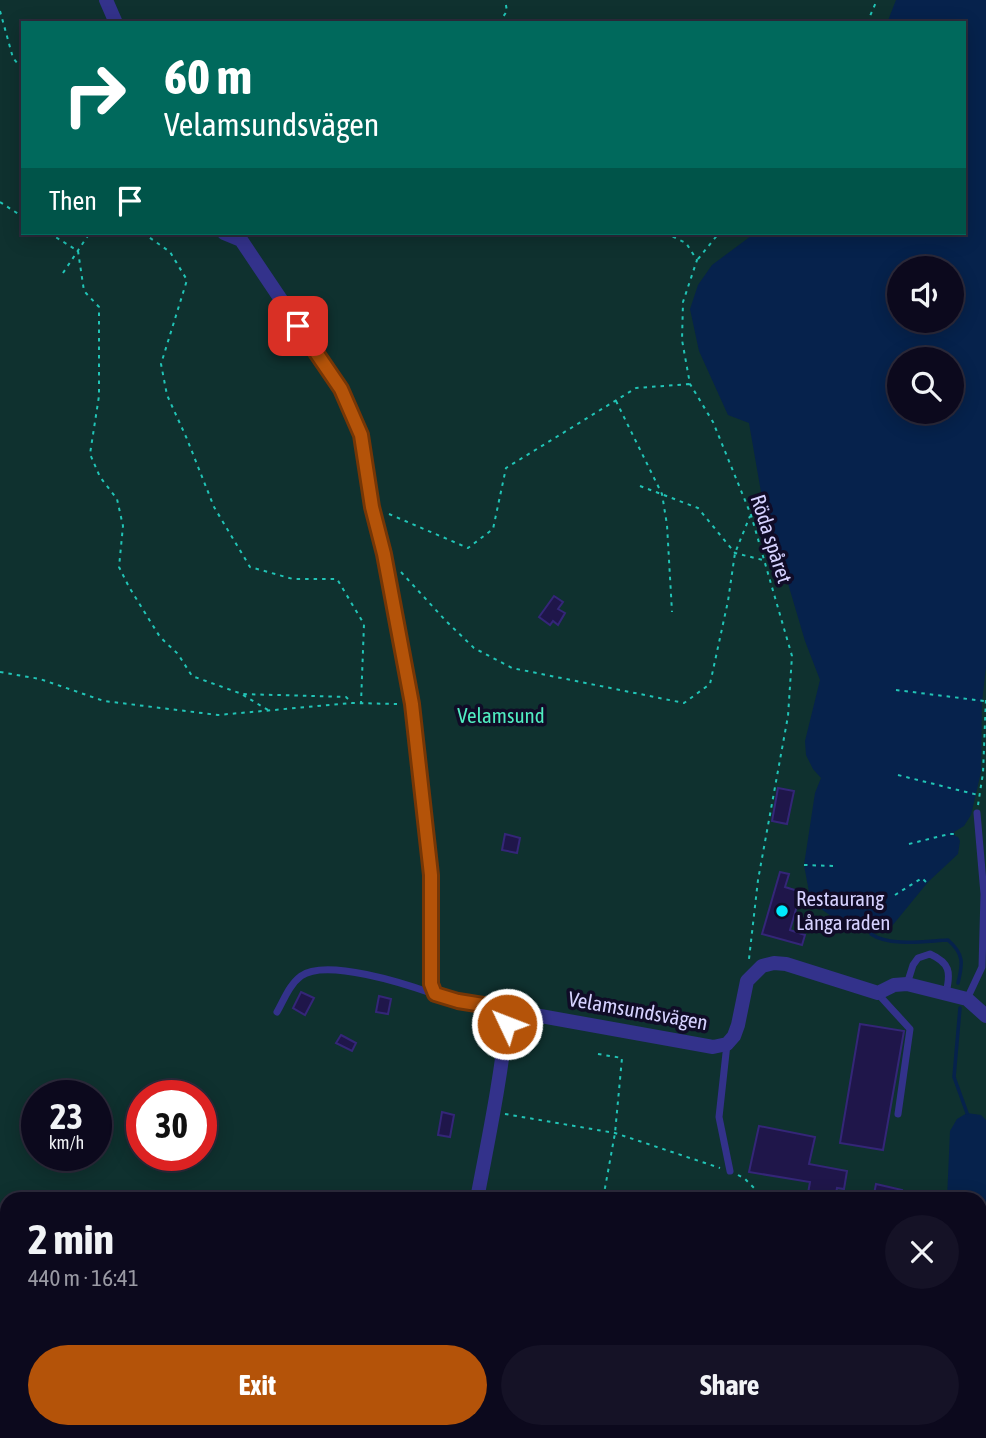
<!DOCTYPE html>
<meta charset="utf-8">
<style>
body{margin:0;font-family:"Asap Condensed",sans-serif;background:#151226;color:#f1f3f6;height:100vh;display:flex;flex-direction:column;font-size:26px;white-space:nowrap}
*{box-sizing:border-box;margin:0}
p{font-size:23px;color:#9a9aa4}
.icon{flex:none;width:38px;height:38px;fill:none;stroke:currentColor;stroke-width:2;stroke-linecap:round;stroke-linejoin:round}
.map{position:relative;flex:1;overflow:hidden}
.side{position:absolute;left:0px;top:1192px;width:987px;height:247px;display:flex;flex-direction:column;background:#0c091d;border-radius:21px 21px 0 0;box-shadow:0 4px 18px #0003,0 0 0 2px #2c2a3b}
.side>*{flex:none}
.guide{position:absolute;left:21px;top:21px;width:945px;height:214px;border-radius:0px;box-shadow:0 4px 18px #0003,0 0 0 2px #2c2a3b;background:#00695c;color:#fff;overflow:hidden}
.controls{position:absolute;left:887px;top:256px;display:grid;gap:14px}
.controls a{display:grid;place-items:center;width:77px;height:77px;border-radius:50%;background:#0c091d;box-shadow:0 4px 18px #0003,0 0 0 2px #2c2a3b;font-size:35px}
.speed{position:absolute;left:21px;top:1080px;display:flex;gap:14px;font-size:35px;font-weight:700;text-align:center}
.speed>*{display:grid;place-content:center;width:91px;height:91px;border-radius:50%;background:#0c091d;box-shadow:0 4px 18px #0003,0 0 0 2px #2c2a3b;line-height:1}
.speed small{font-size:18px;font-weight:400}
.speed .limit{border:10px solid #d22;background:#fff;color:#111}
.pin{position:absolute;display:grid;place-items:center;width:60px;height:60px;color:#fff;margin:-30px;border-radius:14px;box-shadow:0 4px 10px #0006}
.me{position:absolute;width:77px;margin:-38px;rotate:313deg;stroke-linejoin:round;filter:drop-shadow(0 0 5px #0008)}
.turn{display:flex;align-items:center;gap:24px;height:147px;padding:0 28px;font-size:32px}
.turn .icon{width:91px;height:91px;stroke-width:2.5}
.turn b{display:block;font-size:49px;line-height:60px}
.then{display:flex;align-items:center;height:66px;padding:0 28px;background:#0003;gap:14px;font-size:26px}
.round{display:grid;place-items:center;flex:none;width:74px;height:74px;border-radius:37px;background:#151226}
.head{display:flex;align-items:center;justify-content:space-between;height:119px;padding:0 28px}
h1{font-size:42px;font-weight:700;line-height:52px}
.action{display:flex;gap:14px;margin-top:auto;padding:14px 28px}
.action a{flex:1;height:80px;border-radius:42px;background:#b45309;color:#fff;font-size:28px;font-weight:700;line-height:80px;text-align:center}
.action a+a{background:#151226;color:#f1f3f6}
.map>svg:first-child{display:block}
.green{fill:#0f312f;fill-rule:evenodd}
.water{fill:#06224c;fill-rule:evenodd}
.lines{fill:none;stroke-linecap:round;stroke-linejoin:round}
.stream{stroke:#06224c;stroke-width:3.5}
.building{fill:#1f164a;stroke:#342678;stroke-width:2}
.path{stroke:#21c4b6;stroke-width:2;stroke-dasharray:3.5 5;stroke-linecap:butt}
.service{stroke:#33328b;stroke-width:7}
.minor{stroke:#33328b;stroke-width:14}
.route-casing{stroke:#753606;stroke-width:18}
.route{stroke:#b45309;stroke-width:12}
.poi-dot{fill:#00eafd;stroke:#100c27;stroke-width:2.5}
.labels{text-anchor:middle;stroke-width:7;stroke-linejoin:round;paint-order:stroke}
.street-label{font-size:21px;fill:#d6d2ff;stroke:#100c27}
.park-label{font-size:21px;fill:#50edc1;stroke:#100c27}
.poi-label{font-size:21px;fill:#d6d2ff;stroke:#100c27;text-anchor:start}
</style>
<div class="map">
<svg width="986" height="1438" viewBox="0 0 986 1438">
<rect width="100%" height="100%" fill="#100c27"/>
<path class="green" d="M0,0H986V1438H0ZM23,23H964V233H23ZM900,268H952V320H900ZM900,359H952V411H900ZM37,1096H96V1155H37ZM142,1096H201V1155H142ZM7,1199H980V1432H7Z"/>
<path class="water" d="M896,0H986V667L982,702L981,772L971,815L964,826L954,832L955,836L958,837L960,841L958,854L928,882L892,926L858,930L837,920L821,909L809,892L804,865L815,793L821,778L813,769L806,755L805,741L820,680L805,641L761,492L749,423L728,415L699,351L690,309L698,285L712,265L755,233H964V23H887ZM900,268H952V320H900ZM900,359H952V411H900Z
M967,1113L981,1115L986,1120V1438H467L466,1432H980V1199H947L950,1131L957,1119Z"/>
<g class="lines">
<path class="stream" d="M870,929L871,934C890,947 926,941 948,940C964,954 963,963 958,983
M960,1008L954,1077L967,1113"/>
</g>
<path class="building" d="M554,596L563,602L558,609L565,613L558,625L553,621L550,625L539,617Z
M778,788L794,791L787,824L772,821Z
M505,834L520,838L517,853L502,850Z
M780,872L789,874L785,887L801,892L790,930L805,935L802,945L762,934Z
M301,992L314,998L305,1015L293,1008Z
M379,996L391,999L388,1014L376,1012Z
M860,1024L904,1031L883,1150L840,1143Z
M341,1035L356,1043L352,1051L336,1043Z
M442,1112L454,1115L450,1137L438,1135Z
M759,1126L815,1137L809,1164L847,1171L844,1189L837,1188L835,1199H807L810,1182L749,1172Z
M876,1184L902,1190L900,1199L874,1194Z"/>
<g class="lines">
<path class="path" d="M0,11L13,58L23,70
M499,23L507,11L505,0
M867,23L877,0
M0,202L23,217
M49,233L78,251L84,291L99,307V396L90,454L100,477L117,499L123,526L119,567L129,587L160,637L178,654L192,676L242,694L346,697L352,703
M143,233L170,252L187,280L161,364L167,395L187,439L214,507L250,567L293,579H337L364,624L361,703
M665,233L686,243L697,260L683,302L682,340L690,384L713,422L751,515L792,656L788,716L758,880L749,959
M698,259L719,233
M63,273L89,234L92,233
M616,401L662,494L667,525L672,612
M640,486L698,508L735,553L763,560
M389,514L468,548L493,529L506,468L636,388L690,384
M401,572L446,621L474,648L512,668L684,703L710,684L728,601L735,553L750,516
M0,672L40,679L104,701L218,715L352,703L397,704
M896,690L984,701
M243,695L268,710
M898,775L978,795
M978,805L983,773L986,697
M909,844L949,834H956
M804,865L834,866
M895,895L922,878L927,883
M598,1054L622,1058L615,1133L603,1199
M505,1114L615,1133L720,1168
M738,1175L745,1179L757,1191L784,1199
M431,1438L434,1432"/>
<path class="service" d="M907,984L913,965L918,958L930,954C950,963 951,972 946,993
M878,994L910,1029L898,1114
M967,999L982,967L984,894L977,813
M277,1012C284,1000 289,985 301,976C326,958 406,984 434,994
M727,1044L719,1117L730,1171"/>
<path class="minor" d="M106,0L116,23
M224,233L241,240L341,389L361,435L372,507L384,554L412,704L431,875V984L435,994L458,1001L713,1047L727,1044L734,1036L738,1025L747,981L762,966L774,963L786,964L878,993L894,985L907,984L967,999L986,1016
M477,1199C489,1136 502,1073 508,1009
M411,1438L414,1432"/>
</g>
<g class="lines">
<defs>
<path id="route" d="M298,326L341,389L361,435L372,507L384,554L412,704L431,875V984L435,994L458,1001L508,1009L507,1024"/>
</defs>
<use href="#route" class="route-casing"/>
<use href="#route" class="route"/>
</g>
<circle class="poi-dot" cx="782" cy="911" r="7"/>
<g class="labels">
<g class="street-label">
<text transform="translate(771 539) rotate(72)" y="7">Röda spåret</text>
<text transform="translate(638 1011) rotate(10)" y="7">Velamsundsvägen</text>
</g>
<g class="park-label">
<text x="501" y="723">Velamsund</text>
</g>
<g class="poi-label">
<text x="796" y="906">Restaurang<tspan x="796" dy="24">Långa raden</tspan></text>
</g>
</g>
</svg>
<div class="controls">
<a><svg class="icon" aria-label="sound" viewBox="0 0 24 24"><path d="M4 9h4l5-4v14l-5-4H4zM17 9q2 3 0 6"/></svg></a>
<a><svg class="icon" aria-label="search" viewBox="0 0 24 24"><circle cx="10" cy="10" r="6"/><path d="M15 15l6 6"/></svg></a>
</div>
<div class="speed"><div>23<small>km/h</small></div><div class="limit">30</div></div>
<div class="pin" style="left:298px;top:326px;background:#d93025"><svg class="icon" aria-label="arrive" viewBox="0 0 24 24"><path d="M6 21V4h12l-3 4 3 4H6"/></svg></div>
<svg class="me" style="left:507px;top:1024px" viewBox="-20 -20 40 40"><circle r="17" fill="#b45309" stroke="#fff" stroke-width="3"/><path d="M0-11L8 9 0 5-8 9z" fill="#fff"/></svg>
<div class="guide">
<div class="turn"><svg class="icon" aria-label="right" viewBox="0 0 24 24"><path d="M7 20v-9h11M14 6l5 5-5 5"/></svg><div><b>60 m</b>Velamsundsvägen</div></div>
<div class="then">Then<svg class="icon" aria-label="arrive" viewBox="0 0 24 24"><path d="M6 21V4h12l-3 4 3 4H6"/></svg></div>
</div>
<section class="side">
<div class="head"><div><h1>2 min</h1><p>440 m · 16:41</p></div><a class="round"><svg class="icon" aria-label="close" viewBox="0 0 24 24"><path d="M6 6l12 12M18 6L6 18"/></svg></a></div>
<div class="action"><a>Exit</a><a>Share</a></div>
</section>
</div>
